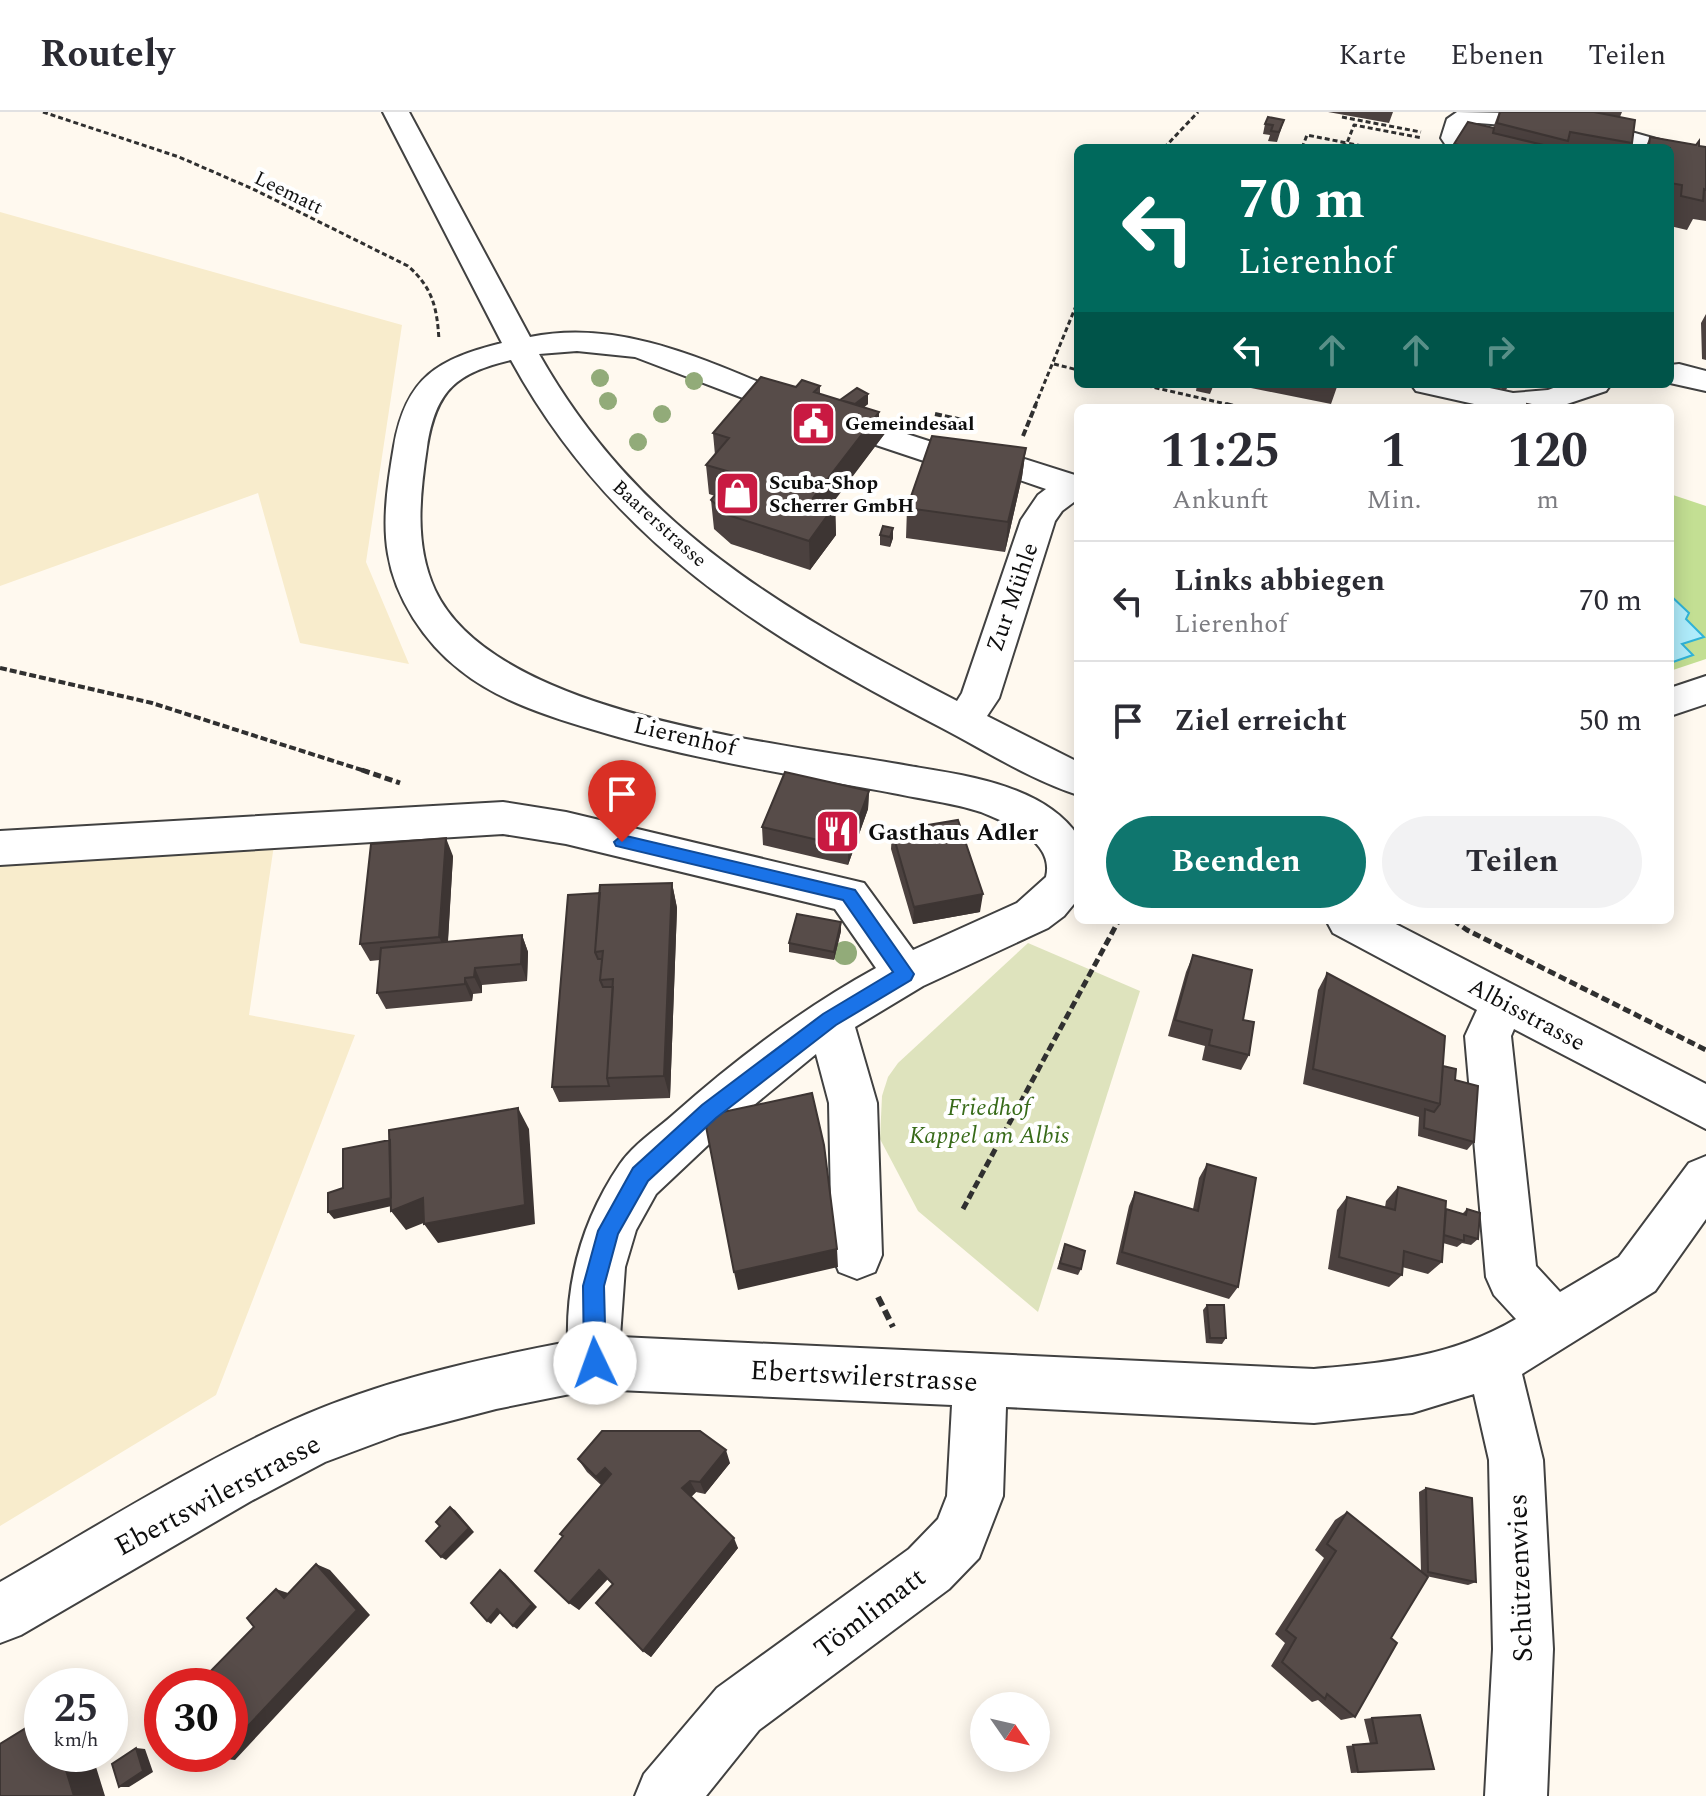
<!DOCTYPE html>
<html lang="de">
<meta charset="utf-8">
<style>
body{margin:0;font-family:Spectral,serif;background:#f2f2f3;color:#2b2b33;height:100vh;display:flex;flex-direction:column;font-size:30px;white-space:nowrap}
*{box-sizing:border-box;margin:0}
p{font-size:26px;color:#7c7c81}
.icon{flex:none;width:44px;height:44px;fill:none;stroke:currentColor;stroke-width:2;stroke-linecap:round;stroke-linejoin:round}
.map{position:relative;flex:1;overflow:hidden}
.drawer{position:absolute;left:1074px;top:292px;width:600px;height:520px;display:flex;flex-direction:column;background:#fff;border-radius:12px;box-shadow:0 4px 20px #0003}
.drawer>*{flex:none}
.guide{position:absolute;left:1074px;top:32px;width:600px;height:244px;border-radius:12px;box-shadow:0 4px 20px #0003;background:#00695c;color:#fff;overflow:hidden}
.needle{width:52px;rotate:124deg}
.controls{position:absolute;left:970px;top:1580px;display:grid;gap:16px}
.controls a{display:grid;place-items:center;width:80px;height:80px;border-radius:50%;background:#fff;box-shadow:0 4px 20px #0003;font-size:40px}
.speed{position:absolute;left:24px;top:1556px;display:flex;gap:16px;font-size:40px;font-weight:700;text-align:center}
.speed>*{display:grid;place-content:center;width:104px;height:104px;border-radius:50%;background:#fff;box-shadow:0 4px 20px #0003;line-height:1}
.speed small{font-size:20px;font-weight:400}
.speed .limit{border:12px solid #d22;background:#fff;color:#111}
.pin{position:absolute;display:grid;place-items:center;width:68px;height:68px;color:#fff;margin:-82px -34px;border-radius:50% 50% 50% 0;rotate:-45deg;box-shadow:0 0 8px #0007}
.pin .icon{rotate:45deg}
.me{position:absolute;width:88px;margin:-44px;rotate:357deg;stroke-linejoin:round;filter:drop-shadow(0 0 6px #0008)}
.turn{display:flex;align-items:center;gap:28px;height:168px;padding:0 32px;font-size:36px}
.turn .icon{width:104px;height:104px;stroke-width:2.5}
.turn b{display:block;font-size:56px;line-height:68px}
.lanes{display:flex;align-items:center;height:76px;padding:0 32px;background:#0003;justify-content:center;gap:40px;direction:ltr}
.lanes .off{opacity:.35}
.eta{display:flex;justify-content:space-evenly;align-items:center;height:136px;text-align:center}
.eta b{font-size:48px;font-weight:700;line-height:56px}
.cta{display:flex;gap:16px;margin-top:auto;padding:16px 32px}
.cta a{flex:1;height:92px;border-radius:48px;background:#0f766e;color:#fff;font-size:32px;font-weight:700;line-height:92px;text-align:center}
.cta a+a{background:#f2f2f3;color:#2b2b33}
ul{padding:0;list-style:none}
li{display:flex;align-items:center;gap:24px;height:120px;padding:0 32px;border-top:2px solid #e1e1e2}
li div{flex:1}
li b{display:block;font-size:30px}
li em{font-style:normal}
header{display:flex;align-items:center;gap:48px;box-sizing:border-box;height:112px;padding:0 40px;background:#fff;border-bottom:2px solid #e1e1e2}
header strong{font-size:38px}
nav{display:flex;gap:44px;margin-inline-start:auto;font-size:28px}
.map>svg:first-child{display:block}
.farmland{fill:#f8eccc}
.forest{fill:#c3df93}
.cemetery{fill:#dee3bd}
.water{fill:#afecfb;stroke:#30b3d8;stroke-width:2}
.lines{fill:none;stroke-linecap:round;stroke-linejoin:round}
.minor-casing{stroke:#414141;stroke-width:4}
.path-far3{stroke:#303030;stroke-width:3;stroke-dasharray:5 3;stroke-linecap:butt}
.path-far2{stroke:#303030;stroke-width:4;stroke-dasharray:7 3;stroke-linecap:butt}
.path-far1{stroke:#303030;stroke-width:5;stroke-dasharray:8 4;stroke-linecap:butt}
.path{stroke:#303030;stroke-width:6;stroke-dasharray:10 5;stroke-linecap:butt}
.minor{fill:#fff;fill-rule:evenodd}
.tree{fill:#92ab79}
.wall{fill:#4b413f}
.shaded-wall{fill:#3d3533}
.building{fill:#574c49;stroke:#3d3533;stroke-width:2}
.route{fill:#1a73e8;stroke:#114b97;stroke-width:2}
.labels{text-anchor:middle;stroke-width:8;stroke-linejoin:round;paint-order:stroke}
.far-street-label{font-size:20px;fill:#0e0e0e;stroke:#fff}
.far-poi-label{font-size:20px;font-weight:bold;fill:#0e0e0e;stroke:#fff;text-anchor:start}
.street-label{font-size:24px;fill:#0e0e0e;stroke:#fff}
.poi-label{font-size:24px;font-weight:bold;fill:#0e0e0e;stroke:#fff;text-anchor:start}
.park-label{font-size:24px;font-style:italic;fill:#386b19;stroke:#fff}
.near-street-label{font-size:28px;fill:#0e0e0e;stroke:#fff}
</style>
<header>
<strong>Routely</strong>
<nav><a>Karte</a><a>Ebenen</a><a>Teilen</a></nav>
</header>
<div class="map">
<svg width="1706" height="1684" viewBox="0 0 1706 1684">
<rect width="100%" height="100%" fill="#fff9ef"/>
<path class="farmland" d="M0,100L402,213L366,450L409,552L300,531L258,381L0,474Z
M274,733L249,903L355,923L216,1283L0,1414V738Z"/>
<path class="forest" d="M1670,382L1706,394V547L1670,559Z"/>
<path class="cemetery" d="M1028,831L1140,879L1038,1200L918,1099L880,1027L882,984L888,965L898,951Z"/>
<path class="water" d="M1670,483L1689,501L1686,507L1704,525L1682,532L1693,543L1670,551Z"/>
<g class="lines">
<defs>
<path id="minor" d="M383,0H409L530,225C618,207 701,246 780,279L785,286L780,293L769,296L635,245L577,239L539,242C638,417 784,499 957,589L962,581L1021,408L1038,383L1046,377L1005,363L936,353L870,331L866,324L870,317L882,314L941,333L1009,342L1078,364V387L1062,399L1055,409L999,586L987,604L1078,650V683C1031,668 986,639 942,616C763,523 611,431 511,248C457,261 436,277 427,335C420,382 414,433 435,478C495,605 783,631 909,654C964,663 1044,673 1078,724V787L1064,804L1048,816L923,874L855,915L877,991L882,1143L875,1160L857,1167L839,1160L832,1143L829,991L816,942L725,1017L656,1082L636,1118L625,1155L620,1225L1314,1257C1389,1250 1449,1246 1516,1207L1494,1183L1486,1165L1465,924L1477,898L1333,821L1326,808H1388L1706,972V1017L1514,917L1511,924L1536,1154L1560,1180L1619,1145L1689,1051L1706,1044V1107L1655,1179L1522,1262L1543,1348L1553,1537L1547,1684H1485L1493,1537L1489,1348L1474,1282L1412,1301L1314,1311L1006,1295L1003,1384L979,1446L949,1477L759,1618L706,1684H635L644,1662L717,1576L909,1437L938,1407L947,1384L952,1293L595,1277L496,1297L400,1322L325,1350L251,1389L21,1523L0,1531V1470C96,1415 192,1354 293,1308C380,1269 474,1248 568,1230C566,1166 584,1105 620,1052C634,1032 656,1018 674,1002C736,947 803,896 876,856L835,797L566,732L503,722L0,753V719L503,690L566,700L864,771L913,838L1017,791L1046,765C1055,729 1007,711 981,700C954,691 926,688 898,682C795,663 692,648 591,617C547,604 497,588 460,558C425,531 395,486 388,442C382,408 388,369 394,334C406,265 438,247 502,231Z
M1457,0L1567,2L1667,30L1671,36H1629L1565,18L1478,11L1471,12L1463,32H1445L1441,26L1447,7Z
M1679,252L1706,259V279L1670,271V253Z
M1411,272H1471L1513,281L1548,278L1564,272H1611L1606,279L1555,296H1492L1416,279Z
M1706,564V592L1670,604V576Z"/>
</defs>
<use href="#minor" class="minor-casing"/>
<path class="path-far3" d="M43,0L179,45L253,77L408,154C433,176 437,196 439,228
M1342,5L1421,20
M1164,36L1198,0
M1302,36L1307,23L1347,31L1354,13L1422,26
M1344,36L1347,31L1373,36
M1054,252L1078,258
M1139,272L1235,294
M1035,294L1078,189"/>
<path class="path-far2" d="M1226,292L1242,296
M935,302L972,310
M1023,324L1036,292
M0,556L152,591L368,660"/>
<path class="path-far1" d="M362,658L400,671
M1453,808L1467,818L1706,938
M963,1097L1119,808"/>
<path class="path" d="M878,1185L893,1215"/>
<use href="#minor" class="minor"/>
</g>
<g class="tree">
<circle cx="600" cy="266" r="9"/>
<circle cx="694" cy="269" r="9"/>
<circle cx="608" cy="289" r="9"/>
<circle cx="662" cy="302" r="9"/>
<circle cx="638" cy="330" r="9"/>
<circle cx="845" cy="841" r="12"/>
</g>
<path class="wall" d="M1328,0H1393L1389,11Z
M1499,0H1622L1620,5L1632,31L1629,36H1453L1454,32L1493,16Z
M1284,8L1277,30L1268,29L1270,23L1263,22L1265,12Z
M1650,25L1706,35V109L1693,107L1687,118L1670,114V36H1645Z
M1706,202V248L1702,247L1701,211Z
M1197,272H1214L1210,282L1196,279Z
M1231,272H1338L1331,292Z
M1496,272H1509L1506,278L1495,275Z
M820,274V282L840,288L868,282V292L864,295L879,300V307L886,310V320L831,392L835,393L836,423L810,458L731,432L714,417L711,388L715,384L709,382L706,353L715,343L713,321L796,275Z
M1026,336L1022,365L1005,440L906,426L907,396Z
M880,423L893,426L890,435L880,433Z
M869,679L868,697L848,753L763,733L762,715Z
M892,719L980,800L913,812L891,737Z
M453,744L448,830L522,823L528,840L527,869L482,873V881L473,882L472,889L386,897L377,881L380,848L370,849L360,832Z
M672,771L677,796L670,986L559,990L552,975L600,781Z
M841,819L834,848L789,840V831Z
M1193,843L1243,908L1249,943L1241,958L1202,948L1205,934L1168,924L1186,860Z
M1327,861L1443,954L1455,968L1474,1030L1467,1038L1418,1024L1419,1005L1303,972L1318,878Z
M1207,1052L1238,1175L1229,1187L1116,1152L1129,1094L1135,1080L1193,1097L1199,1066Z
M1398,1075L1446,1097L1462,1102L1467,1097L1478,1127L1471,1133L1462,1131L1457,1135L1443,1131L1442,1150L1428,1162L1402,1155V1163L1389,1175L1328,1157L1337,1098L1347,1085L1385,1095L1386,1089Z
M1065,1132L1081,1157L1078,1163L1057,1157Z
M1207,1193L1226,1226L1222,1232L1206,1231L1203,1198Z
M578,1347L730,1351L705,1382L696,1380L691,1385L738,1436L651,1545L643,1539L613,1472L608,1467L579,1498L563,1424L560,1422L601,1373L587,1360Z
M1426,1376L1476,1470L1468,1473L1426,1464L1391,1526L1355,1605L1341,1608L1318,1588L1312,1590L1271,1554L1285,1531L1275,1522L1324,1446L1315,1438L1335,1408L1347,1400L1421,1460L1419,1380Z
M1372,1606L1434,1657L1351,1661L1346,1634L1370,1632L1364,1607Z"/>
<path class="shaded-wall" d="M868,282V292L853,304V294Z
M879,300V319L886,310V320L814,416L813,386Z
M1026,336L1022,365L1005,440L1008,410Z
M835,393L836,423L810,458L809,429Z
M893,416V426L890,435V425Z
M869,679L868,697L848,753V735Z
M446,726L453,744L447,842L439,825Z
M672,771L677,796L670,986L664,964Z
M983,782L980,800L913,812L914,795Z
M841,810V819L834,848V840Z
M522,823L528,840L527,869L521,852Z
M475,856L482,873V881L474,865Z
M465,866L473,882L472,889L465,872Z
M518,996L529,1017L535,1112L438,1131L424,1112Z
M399,1027L405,1091L334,1107L328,1100Z
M423,1086L436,1106L406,1118L391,1099Z
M837,1137L838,1155L738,1178L734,1160Z
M726,1338L730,1351L705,1382L700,1370Z
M605,1356L614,1368L605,1377L596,1365Z
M690,1369L696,1380L688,1388L682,1376Z
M450,1395L455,1398L474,1420L446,1448L441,1445Z
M734,1426L738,1436L651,1545L643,1539Z
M316,1452L330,1458L370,1503L235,1648L217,1646L222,1642H230V1633Z
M500,1458L505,1461L537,1495L517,1517L513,1514Z
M599,1458L608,1466L579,1498L569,1491Z
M276,1477L291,1482L284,1486Z
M497,1497L502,1499L491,1512L487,1509Z
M136,1636L145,1637L153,1660L129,1675H119Z
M61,1642H92L105,1684H74Z"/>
<path class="building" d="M1500,0H1594L1635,8L1632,31L1570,20L1568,29L1497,11Z
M1268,5L1284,8L1279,20L1271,19L1273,13L1265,12Z
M1468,10L1494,16L1493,21L1556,36H1473L1454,32Z
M1650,25L1696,33L1699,29V34L1706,35V78L1704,77L1703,89L1681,84L1682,73L1670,71V36H1661L1649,33Z
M761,265L796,275L802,268L820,274L814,280L879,300L813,386L835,393L809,429L728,403L711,388L734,361L706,353L729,326L713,321Z
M857,276L868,282L855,292L840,288Z
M1527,292L1546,296H1526Z
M879,307L886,310L879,319Z
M932,324L1026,336L1008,410L907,396Z
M883,414L893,416L890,425L880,423Z
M785,660L869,679L848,735L762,715Z
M958,708L983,782L914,795L892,719Z
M446,726L439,825L360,832L371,732Z
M672,771L664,964L607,966L613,867L600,868L603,839L595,840L600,773Z
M600,781L595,840L598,847H602L600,868L603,875H613L607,966L609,974L552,975L568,783Z
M797,802L841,810L834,840L789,831Z
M522,823L521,852L475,856L474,865L465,866V872L377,881L381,836Z
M1193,843L1252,858L1243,908L1254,910L1249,943L1209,933L1212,918L1175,908Z
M1327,861L1445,924L1440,992L1313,957Z
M1443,954L1456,957L1455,968L1478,974L1474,1030L1424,1016L1425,997L1434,1000L1440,992Z
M812,981L824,1033L837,1137L734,1160L704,1004Z
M518,996L525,1093L424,1112L423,1086L391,1099L389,1018Z
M390,1028L391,1086L328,1100V1081L343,1076V1037Z
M1207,1052L1256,1066L1238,1175L1122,1140L1135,1080L1198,1099Z
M1398,1075L1446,1089L1442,1150L1404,1139L1402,1163L1339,1145L1347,1085L1395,1098Z
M1446,1097L1466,1103L1467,1097L1480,1101L1478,1127L1464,1123V1129L1444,1123Z
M1065,1132L1085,1139L1081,1157L1060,1151Z
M1207,1193H1224L1226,1226H1210Z
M602,1319H700L726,1338L700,1370L690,1369L682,1376L734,1426L643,1539L596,1491L613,1472L599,1458L569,1491L535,1459L563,1424L560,1422L611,1362L605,1356L596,1365L578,1347Z
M1426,1376L1472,1386L1476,1470L1428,1460Z
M450,1395L469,1416L441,1445L426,1429L440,1414L436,1410Z
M1347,1400L1428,1465L1391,1526L1397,1531L1355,1605L1327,1582L1325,1587L1282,1550L1296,1526L1286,1518L1336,1439L1327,1432Z
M316,1452L357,1498L230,1633V1574H196L254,1515L247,1506L276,1477L284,1486Z
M500,1458L532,1492L513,1514L497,1497L487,1509L471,1491Z
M1420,1603L1434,1657L1358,1660L1353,1633L1377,1631L1372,1606Z
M42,1606V1642H61L74,1684H0V1632Z
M136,1636L143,1659L119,1675L112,1652Z"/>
<path class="route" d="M622,723L855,778L914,862L911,868L836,913L716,1006L648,1069L618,1122L604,1174L606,1251L603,1259L595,1262L587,1259L584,1251L583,1174L598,1119L633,1056L702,993L823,902L893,860L843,788L616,734L614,730Z"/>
<defs>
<symbol id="civic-square" viewBox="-11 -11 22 22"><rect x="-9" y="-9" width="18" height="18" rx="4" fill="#c91a42" stroke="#fff"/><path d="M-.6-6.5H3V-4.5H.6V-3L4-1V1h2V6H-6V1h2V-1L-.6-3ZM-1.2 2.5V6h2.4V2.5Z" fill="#fff"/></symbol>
<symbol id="shop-square" viewBox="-11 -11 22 22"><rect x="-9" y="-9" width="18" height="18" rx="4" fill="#c91a42" stroke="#fff"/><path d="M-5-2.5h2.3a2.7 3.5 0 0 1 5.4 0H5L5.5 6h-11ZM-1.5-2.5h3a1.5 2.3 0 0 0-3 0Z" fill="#fff"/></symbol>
<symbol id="restaurant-square" viewBox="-11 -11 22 22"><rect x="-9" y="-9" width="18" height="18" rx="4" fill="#c91a42" stroke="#fff"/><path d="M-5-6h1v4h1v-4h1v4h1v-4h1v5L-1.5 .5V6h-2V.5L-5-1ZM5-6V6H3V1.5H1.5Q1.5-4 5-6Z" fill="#fff"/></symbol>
</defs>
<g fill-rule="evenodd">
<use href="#civic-square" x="788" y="286" width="51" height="51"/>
<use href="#shop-square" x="712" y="356" width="51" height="51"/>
<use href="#restaurant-square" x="812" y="694" width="51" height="51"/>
</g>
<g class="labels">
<g class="far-street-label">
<text transform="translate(289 80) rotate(26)" y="7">Leematt</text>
<text transform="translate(660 411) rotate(42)" y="7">Baarerstrasse</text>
</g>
<g class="far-poi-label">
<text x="845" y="318">Gemeindesaal</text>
<text x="769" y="377">Scuba-Shop<tspan x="769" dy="23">Scherrer GmbH</tspan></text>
</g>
<g class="street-label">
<text transform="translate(1012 485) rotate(-71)" y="8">Zur Mühle</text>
<text transform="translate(685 624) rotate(13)" y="8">Lierenhof</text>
<text transform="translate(1527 902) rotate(28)" y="8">Albisstrasse</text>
</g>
<g class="poi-label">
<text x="868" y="728">Gasthaus Adler</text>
</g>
<g class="park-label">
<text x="989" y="1003">Friedhof<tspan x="989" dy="28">Kappel am Albis</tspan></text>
</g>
<g class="near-street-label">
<text transform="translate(864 1263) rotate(3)" y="10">Ebertswilerstrasse</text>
<text transform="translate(217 1382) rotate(-28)" y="10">Ebertswilerstrasse</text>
<text transform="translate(1519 1466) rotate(-92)" y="10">Schützenwies</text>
<text transform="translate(869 1500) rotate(-37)" y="10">Tömlimatt</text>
</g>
</g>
</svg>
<div class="controls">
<a><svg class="needle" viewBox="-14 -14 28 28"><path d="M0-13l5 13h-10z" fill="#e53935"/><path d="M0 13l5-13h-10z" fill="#7c7c81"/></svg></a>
</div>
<div class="speed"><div>25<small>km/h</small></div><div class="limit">30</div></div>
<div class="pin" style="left:622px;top:730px;background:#d93025"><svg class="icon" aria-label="arrive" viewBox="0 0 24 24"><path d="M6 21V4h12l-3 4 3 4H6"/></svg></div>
<svg class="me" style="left:595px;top:1251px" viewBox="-20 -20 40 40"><circle r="19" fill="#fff"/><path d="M0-13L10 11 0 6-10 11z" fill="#1a73e8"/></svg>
<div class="guide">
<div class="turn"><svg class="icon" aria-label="left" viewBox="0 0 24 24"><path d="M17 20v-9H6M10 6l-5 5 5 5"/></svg><div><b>70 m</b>Lierenhof</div></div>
<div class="lanes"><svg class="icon" aria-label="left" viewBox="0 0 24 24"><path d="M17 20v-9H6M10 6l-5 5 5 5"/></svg><svg class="icon off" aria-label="ahead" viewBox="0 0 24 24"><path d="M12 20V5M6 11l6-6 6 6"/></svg><svg class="icon off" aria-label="ahead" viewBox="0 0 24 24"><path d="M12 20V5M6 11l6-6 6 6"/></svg><svg class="icon off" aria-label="right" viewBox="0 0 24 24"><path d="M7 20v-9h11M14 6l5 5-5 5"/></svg></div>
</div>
<section class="drawer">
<div class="eta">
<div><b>11:25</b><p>Ankunft</p></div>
<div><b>1</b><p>Min.</p></div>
<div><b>120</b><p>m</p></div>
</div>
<ul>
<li><svg class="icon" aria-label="left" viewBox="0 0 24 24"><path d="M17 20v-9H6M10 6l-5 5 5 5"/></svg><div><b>Links abbiegen</b><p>Lierenhof</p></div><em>70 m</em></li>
<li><svg class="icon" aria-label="arrive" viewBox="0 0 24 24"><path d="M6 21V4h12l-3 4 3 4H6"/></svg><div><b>Ziel erreicht</b></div><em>50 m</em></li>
</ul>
<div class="cta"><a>Beenden</a><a>Teilen</a></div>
</section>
</div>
